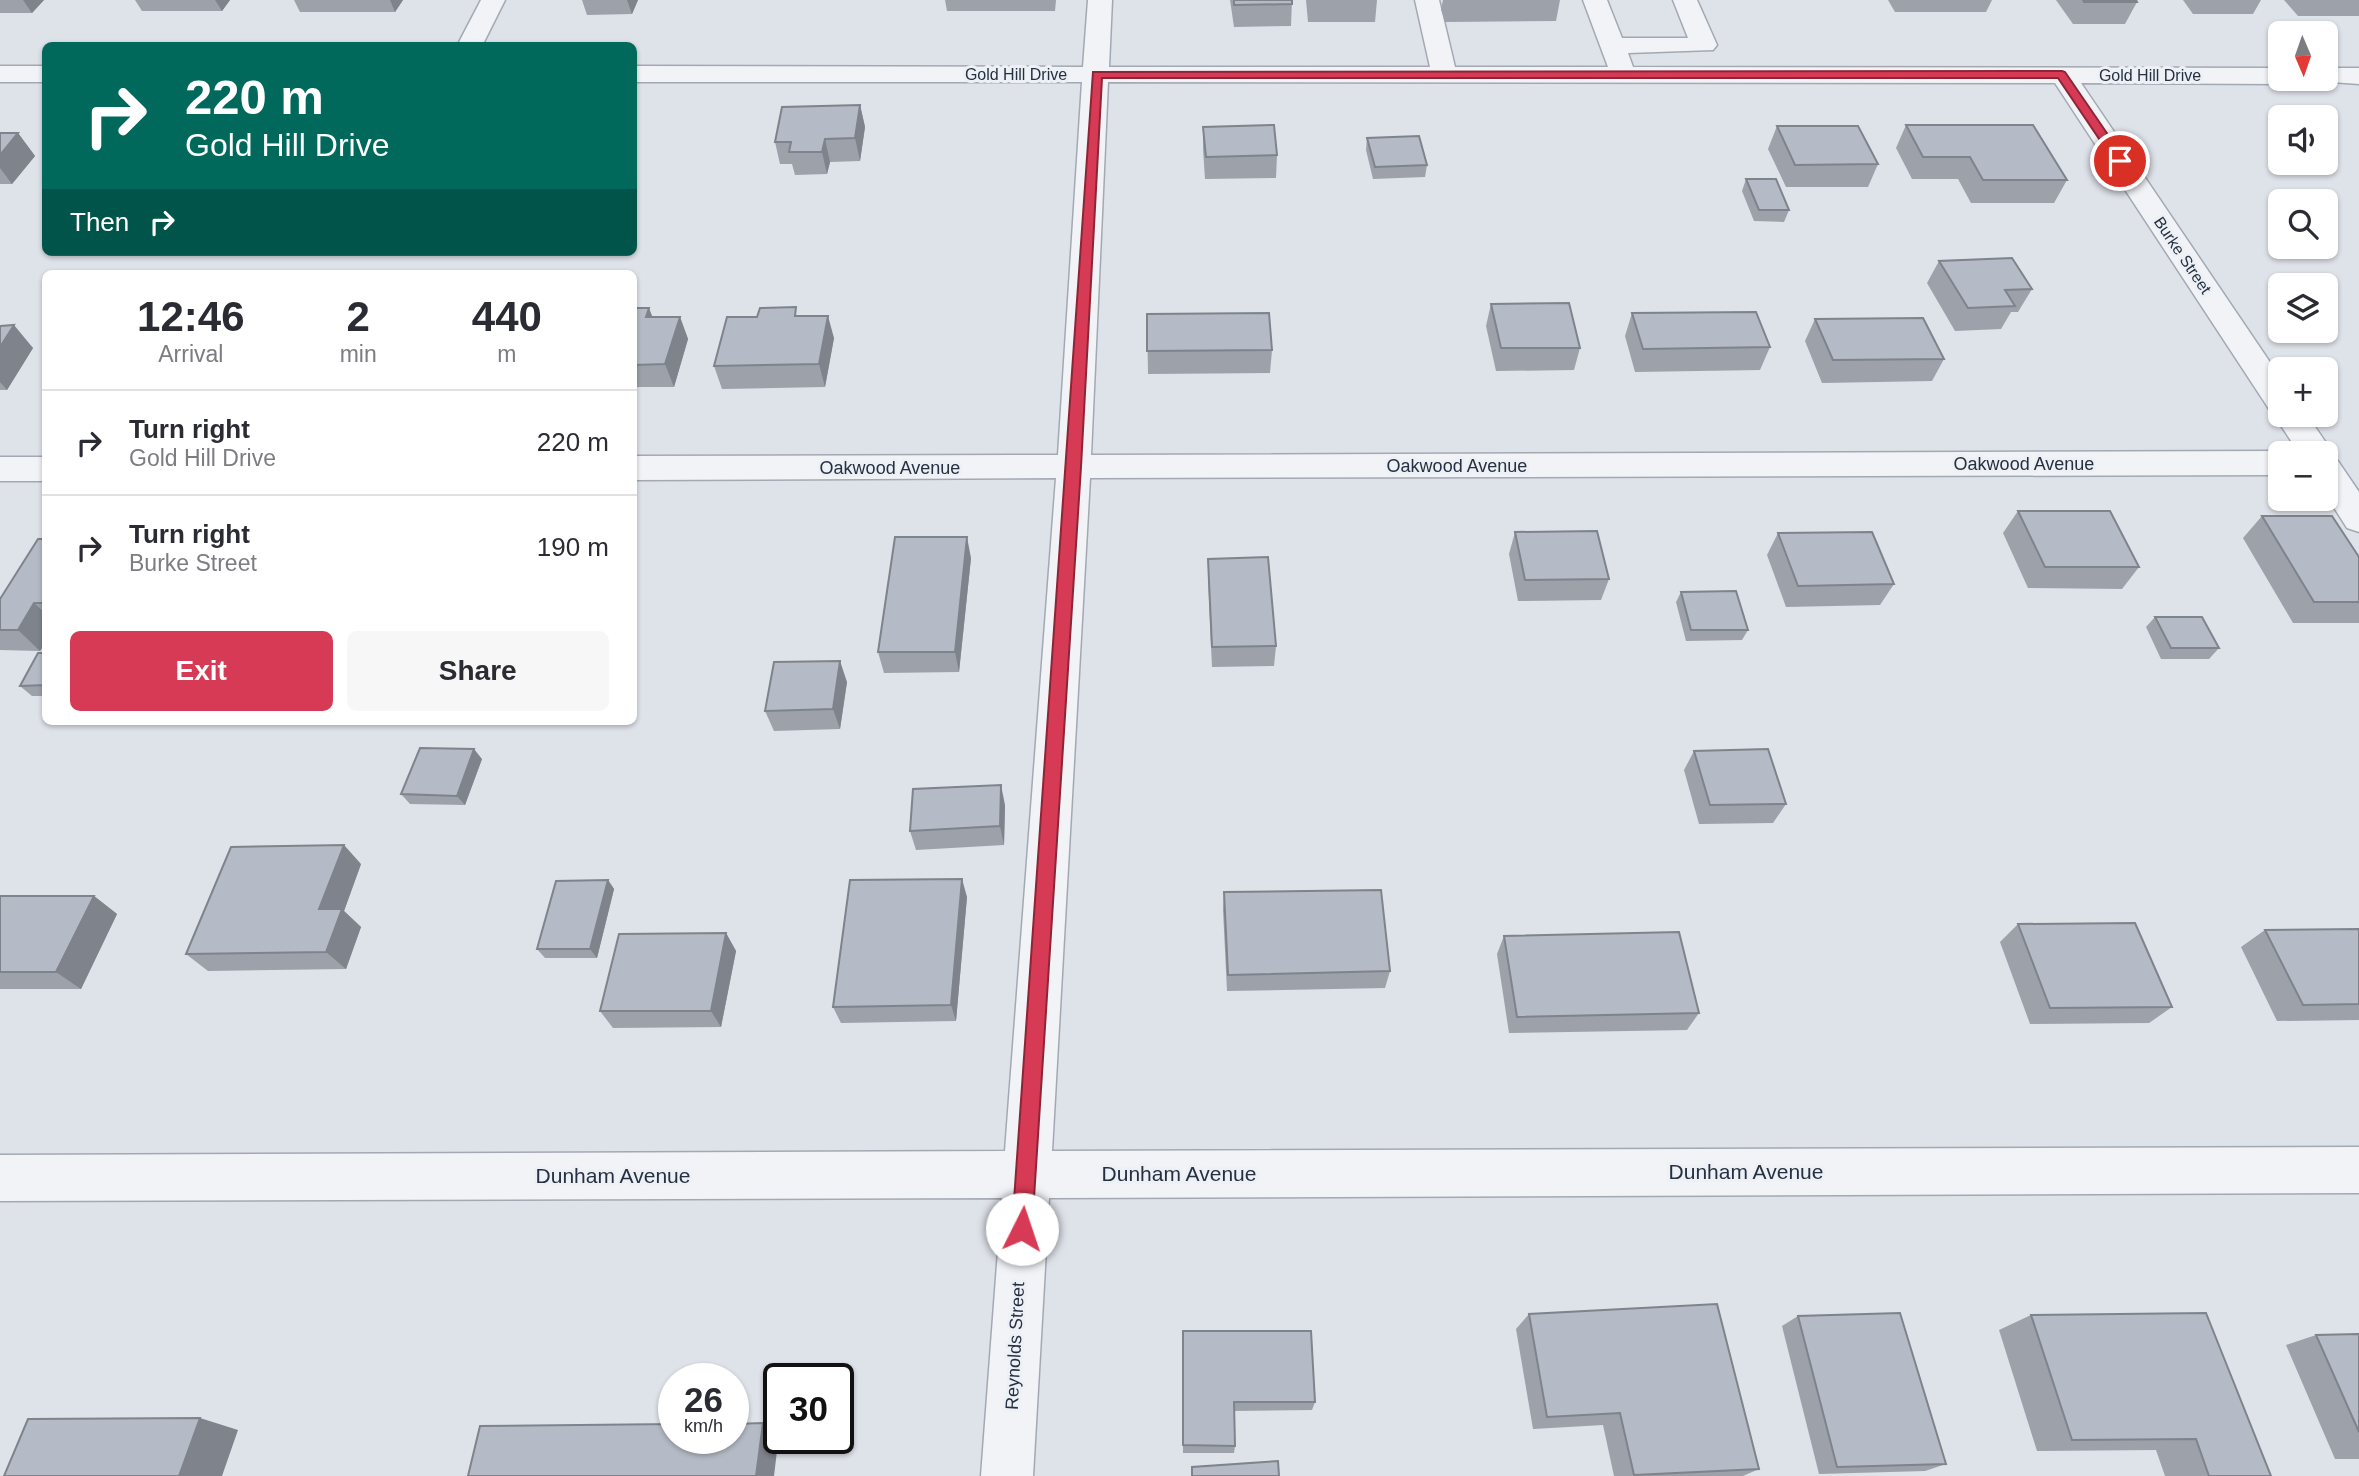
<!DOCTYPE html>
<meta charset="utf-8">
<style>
body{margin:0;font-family:Arial,sans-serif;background:#f7f7f7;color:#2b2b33;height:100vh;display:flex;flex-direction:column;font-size:26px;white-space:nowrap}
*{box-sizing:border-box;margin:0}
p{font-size:23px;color:#7c7c81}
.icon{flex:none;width:38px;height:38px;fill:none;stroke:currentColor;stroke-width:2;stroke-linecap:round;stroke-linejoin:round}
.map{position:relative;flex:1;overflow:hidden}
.details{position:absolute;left:42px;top:270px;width:595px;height:455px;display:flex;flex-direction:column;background:#fff;border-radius:10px;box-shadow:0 2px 5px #0004}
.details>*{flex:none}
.hud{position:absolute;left:42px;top:42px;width:595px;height:214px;border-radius:10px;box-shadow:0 2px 5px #0004;background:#00695c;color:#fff;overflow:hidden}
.needle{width:46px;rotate:178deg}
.tools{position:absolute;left:2268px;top:21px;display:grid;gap:14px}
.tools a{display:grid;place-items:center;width:70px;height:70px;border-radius:10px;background:#fff;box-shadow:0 2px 5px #0004;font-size:35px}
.speed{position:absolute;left:658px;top:1363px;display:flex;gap:14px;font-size:35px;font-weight:700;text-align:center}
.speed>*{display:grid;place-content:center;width:91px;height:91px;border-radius:50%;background:#fff;box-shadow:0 2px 5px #0004;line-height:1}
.speed small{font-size:18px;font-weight:400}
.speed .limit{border:4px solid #111;border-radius:10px;background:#fff;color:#111}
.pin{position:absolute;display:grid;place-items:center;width:60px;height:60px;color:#fff;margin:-30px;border:4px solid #fff;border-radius:50%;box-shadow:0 2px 7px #0007}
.me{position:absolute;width:77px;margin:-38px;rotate:4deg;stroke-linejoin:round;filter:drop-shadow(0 0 5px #0008)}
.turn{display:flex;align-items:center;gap:24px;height:147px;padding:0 28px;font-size:32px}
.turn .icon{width:91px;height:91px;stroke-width:2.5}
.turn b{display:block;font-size:49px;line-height:60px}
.then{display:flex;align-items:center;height:66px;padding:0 28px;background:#0003;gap:14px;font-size:26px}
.eta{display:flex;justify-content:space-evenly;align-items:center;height:119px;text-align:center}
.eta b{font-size:42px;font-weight:700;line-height:49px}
.primary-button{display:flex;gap:14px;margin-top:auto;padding:14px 28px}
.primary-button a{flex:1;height:80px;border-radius:10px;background:#d73a54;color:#fff;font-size:28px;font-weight:700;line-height:80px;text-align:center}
.primary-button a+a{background:#f7f7f7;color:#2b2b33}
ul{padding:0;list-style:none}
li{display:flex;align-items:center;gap:21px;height:105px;padding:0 28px;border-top:2px solid #e1e1e2}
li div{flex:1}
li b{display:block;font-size:26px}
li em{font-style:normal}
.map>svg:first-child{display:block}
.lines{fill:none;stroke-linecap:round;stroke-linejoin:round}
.minor-casing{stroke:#a3a9b3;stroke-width:3}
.minor{fill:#f1f3f7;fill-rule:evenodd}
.wall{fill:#9ca1aa}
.shaded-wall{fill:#7f838b}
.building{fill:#b5bbc6;stroke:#7f838b;stroke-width:2}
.route{fill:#d73a54;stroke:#8c2637;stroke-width:2}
.labels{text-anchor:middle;stroke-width:6;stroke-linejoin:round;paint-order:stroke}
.far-street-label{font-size:16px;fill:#263041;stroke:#edf1f6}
.street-label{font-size:18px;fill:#263041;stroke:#edf1f6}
.near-street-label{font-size:21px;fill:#263041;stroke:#edf1f6}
</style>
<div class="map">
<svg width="2359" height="1476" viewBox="0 0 2359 1476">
<rect width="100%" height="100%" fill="#dee2e9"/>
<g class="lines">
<defs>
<path id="minor" d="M481,0H505L482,46H457Z
M1088,0H1112L1109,67H1430L1415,0H1439L1455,67H1608L1583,0H1607L1622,38H1688L1673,0H1697L1717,45L1713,50L1628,53L1633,67L2280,68V79H2291L2289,81L2280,84L2081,83L2280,377V415H2307L2333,453L2329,458L2338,461L2359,492V532L2347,528L2326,495V453H2299L2274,415L2276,411L2269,409L2055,83L1108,82L1091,455L2280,451L2287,453H2280V475L1090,478L1052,1151L2359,1147V1193L1049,1198L1033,1476H981L1002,1198L0,1201V1155L1005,1151L1056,478L634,480V456L1058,455L1082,82H634V66L1083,67Z
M0,66H46V82H0Z
M2326,68H2359V84L2317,81L2315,79H2326Z
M0,457H46V481H0Z"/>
</defs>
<use href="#minor" class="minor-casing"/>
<use href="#minor" class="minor"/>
</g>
<path class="wall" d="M0,0H44L32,13H0Z
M135,0H230L222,11H142Z
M294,0H403L395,12H300Z
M582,0H638L632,14L587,15Z
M945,0H1056L1055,11H947Z
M1230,0H1292L1291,26L1234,27Z
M1306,0H1377L1375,22H1308Z
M1443,0H1560L1556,21L1445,22L1441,9Z
M1888,0H1992L1986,12H1895Z
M2056,0H2136L2137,2L2125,24H2073Z
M2183,0H2261L2253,14H2193Z
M2284,0H2359V16H2298Z
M860,105L865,127L860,161L830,162L827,174L795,175L792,164H780L775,142Z
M1906,125L2067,180L2054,203H1971L1958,179H1912L1896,148Z
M1777,126L1878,164L1868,187H1786L1768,149Z
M1203,127L1277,155L1276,178L1205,179L1203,149Z
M0,133H18L35,156L12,184H0Z
M1367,138L1427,165L1425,177L1373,179L1366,150Z
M1746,179L1789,210L1784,222L1754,221L1742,191Z
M1939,261L2032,289L2018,312H2011L2001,329L1955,331L1927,283Z
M1491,304L1580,348L1574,370L1496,371L1486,326Z
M634,308L653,317H680L688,339L674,387H634Z
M1632,313L1770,347L1760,370L1635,372L1625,336Z
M1147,314L1272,350L1270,373L1148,374Z
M799,316L834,338L825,387L722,389L714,366Z
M1815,319L1944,359L1932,381L1822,383L1805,341Z
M0,326L33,348L7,390H0Z
M2018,511L2139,567L2122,589L2028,588L2003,533Z
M2262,516L2359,557V623H2293L2243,538Z
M1515,532L1609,579L1601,600L1518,601L1509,554Z
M1778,533L1894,584L1880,605L1786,607L1767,555Z
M46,539V642L40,651L0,650V599Z
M971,558L959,672L884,673L878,652Z
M1208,559L1276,646L1274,666L1212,667L1208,580Z
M1681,592L1748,630L1742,640L1686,641L1676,602Z
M2155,617L2219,648L2209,659H2161L2146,627Z
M46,653V696H32L20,686Z
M847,682L840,729L774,731L765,711Z
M1694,751L1786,804L1773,823L1699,824L1684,770Z
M482,759L465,805L410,804L401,794Z
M1005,805L1004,845L916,850L910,831Z
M361,864L344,911L361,927L346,969L208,971L186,954Z
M608,880L614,889L597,958H545L537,949Z
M1224,892L1390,971L1385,988L1227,991L1223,910Z
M0,896H94L117,914L81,989H0Z
M967,897L956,1021L841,1023L833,1007Z
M2018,924L2172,1007L2149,1023L2030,1024L2000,942Z
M2359,929V1020L2277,1021L2241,947L2265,930Z
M726,933L736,951L721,1027L613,1028L600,1011Z
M1504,936L1699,1013L1687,1030L1509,1033L1497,954Z
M1529,1314L1759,1469L1743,1476H1614L1603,1425L1533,1429L1516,1329Z
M2031,1315L2271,1476H2165L2156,1450L2037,1451L1999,1330Z
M1798,1316L1946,1464L1925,1471L1819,1474L1782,1326Z
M1183,1331L1315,1402L1312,1410L1234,1411L1235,1446L1234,1453H1183Z
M2359,1334V1459H2335L2286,1345L2316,1335Z"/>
<path class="shaded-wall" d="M23,0H44L32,13Z
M215,0H230L222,11Z
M390,0H403L395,12Z
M627,0H638L632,14Z
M860,105L865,127L860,161L855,138Z
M18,133L35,156L12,184L0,168V155Z
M825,139L830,162L827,174L822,152Z
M649,308L658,331L646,317Z
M828,316L834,338L825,387L819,364Z
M680,317L688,339L674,387L665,364Z
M14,325L33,348L7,390L0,382V347Z
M967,537L971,558L959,672L955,652Z
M34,603L46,614V642L40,651L18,630Z
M840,661L847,682L840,729L833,709Z
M474,749L482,759L465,805L457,796Z
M1001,785L1005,805L1004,845L1000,826Z
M344,845L361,864L344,911L361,927L346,969L326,952L319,909Z
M962,879L967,897L956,1021L951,1005Z
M608,880L614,889L597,958L590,949Z
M94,896L117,914L81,989L56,972Z
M726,933L736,951L721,1027L711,1011Z
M200,1418L238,1430L222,1476H179Z
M763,1423L779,1434L774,1476H756Z"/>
<path class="building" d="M1234,0H1292V4L1234,5Z
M2083,0H2136L2137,2H2084Z
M860,105L855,138L825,139L822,152H789L791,142H775L782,107Z
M1274,125L1277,155L1206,157L1203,127Z
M1906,125H2033L2067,180H1983L1970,157H1923Z
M1777,126H1858L1878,164L1795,165Z
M0,133H18L0,155Z
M1419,136L1427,165L1375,167L1367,138Z
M1746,179H1776L1789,210H1759Z
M2012,258L2032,289L2005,290L2015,306L1968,308L1939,261Z
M1569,303L1580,348H1501L1491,304Z
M796,307L795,316H828L819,364L714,366L727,317H757L760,308Z
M634,308H649L646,317H680L665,364L634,365Z
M1756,312L1770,347L1643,349L1632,313Z
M1269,313L1272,350L1147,351V314Z
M1923,318L1944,359L1833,360L1815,319Z
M14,325L0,347V326Z
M2018,511H2110L2139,567H2045Z
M2262,516H2332L2359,557V602H2314Z
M1597,531L1609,579L1525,580L1515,532Z
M1872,532L1894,584L1798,586L1778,533Z
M895,537H967L955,652H878Z
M38,539H46V603H34L18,630H0V599Z
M1268,557L1276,646L1212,647L1208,559Z
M1736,591L1748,630H1691L1681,592Z
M2155,617H2202L2219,648H2171Z
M38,653H46V685L20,686Z
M840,661L833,709L765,711L774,662Z
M420,748L474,749L457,796L401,794Z
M1768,749L1786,804L1710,805L1694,751Z
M1001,785L1000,826L910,831L913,789Z
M344,845L319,909H342L326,952L186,954L231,847Z
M962,879L951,1005L833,1007L850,880Z
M608,880L590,949H537L556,881Z
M1381,890L1390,971L1228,975L1224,892Z
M0,896H94L56,972H0Z
M2135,923L2172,1007L2050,1008L2018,924Z
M2359,929V1004L2303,1005L2265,930Z
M1679,932L1699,1013L1517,1017L1504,936Z
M726,933L711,1011H600L619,934Z
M1717,1304L1759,1469L1634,1475L1620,1413L1547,1417L1529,1314Z
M1900,1313L1946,1464L1837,1467L1798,1316Z
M2206,1313L2271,1476H2209L2196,1439L2072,1440L2031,1315Z
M1183,1331H1311L1315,1402H1234L1235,1446L1183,1445Z
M2359,1334V1432L2316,1335Z
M200,1418L179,1476H4L28,1419Z
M763,1423L756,1476H468L480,1426L674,1424V1438H733V1424Z
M1278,1461L1279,1476H1192V1467Z"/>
<path class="route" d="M2062,71L2065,72L2126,161L2124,164H2116L2058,78H1102L1081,467L1032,1229L1029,1236L1022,1239L1015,1236L1012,1229L1093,72Z"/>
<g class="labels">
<g class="far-street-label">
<text x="1016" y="80">Gold Hill Drive</text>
<text x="2150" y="81">Gold Hill Drive</text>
<text transform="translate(2183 255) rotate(56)" y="6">Burke Street</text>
</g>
<g class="street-label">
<text x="2024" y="470">Oakwood Avenue</text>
<text x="1457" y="472">Oakwood Avenue</text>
<text x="890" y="474">Oakwood Avenue</text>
<text transform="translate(1015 1346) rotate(-87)" y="6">Reynolds Street</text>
</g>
<g class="near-street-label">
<text x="1746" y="1179">Dunham Avenue</text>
<text x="1179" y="1181">Dunham Avenue</text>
<text x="613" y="1183">Dunham Avenue</text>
</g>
</g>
</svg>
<div class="tools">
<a><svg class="needle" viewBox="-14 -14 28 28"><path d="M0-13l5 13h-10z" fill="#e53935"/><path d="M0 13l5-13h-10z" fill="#7c7c81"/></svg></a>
<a><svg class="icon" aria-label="sound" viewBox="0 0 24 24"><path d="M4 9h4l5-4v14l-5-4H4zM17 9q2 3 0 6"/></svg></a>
<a><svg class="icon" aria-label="search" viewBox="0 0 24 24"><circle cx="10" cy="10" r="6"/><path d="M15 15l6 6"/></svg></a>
<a><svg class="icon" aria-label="layers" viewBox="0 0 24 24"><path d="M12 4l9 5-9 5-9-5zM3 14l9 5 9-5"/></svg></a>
<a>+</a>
<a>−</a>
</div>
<div class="speed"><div>26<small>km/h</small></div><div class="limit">30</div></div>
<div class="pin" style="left:2120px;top:161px;background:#d93025"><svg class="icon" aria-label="arrive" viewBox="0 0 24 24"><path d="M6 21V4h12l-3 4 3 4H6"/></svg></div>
<svg class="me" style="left:1022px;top:1229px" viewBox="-20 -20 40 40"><circle r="19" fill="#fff"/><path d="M0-13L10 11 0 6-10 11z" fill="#d73a54"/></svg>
<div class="hud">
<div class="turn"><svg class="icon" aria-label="right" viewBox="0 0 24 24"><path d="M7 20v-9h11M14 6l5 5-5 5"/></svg><div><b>220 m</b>Gold Hill Drive</div></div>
<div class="then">Then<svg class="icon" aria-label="right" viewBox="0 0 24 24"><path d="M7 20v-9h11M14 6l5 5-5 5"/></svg></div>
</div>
<section class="details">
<div class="eta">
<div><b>12:46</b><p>Arrival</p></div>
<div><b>2</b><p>min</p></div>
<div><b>440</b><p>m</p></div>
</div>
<ul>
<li><svg class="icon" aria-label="right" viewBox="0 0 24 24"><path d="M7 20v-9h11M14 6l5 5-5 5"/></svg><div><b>Turn right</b><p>Gold Hill Drive</p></div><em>220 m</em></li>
<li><svg class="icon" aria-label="right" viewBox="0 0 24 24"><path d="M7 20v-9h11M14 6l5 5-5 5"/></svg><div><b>Turn right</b><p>Burke Street</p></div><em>190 m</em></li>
</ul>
<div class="primary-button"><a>Exit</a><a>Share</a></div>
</section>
</div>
